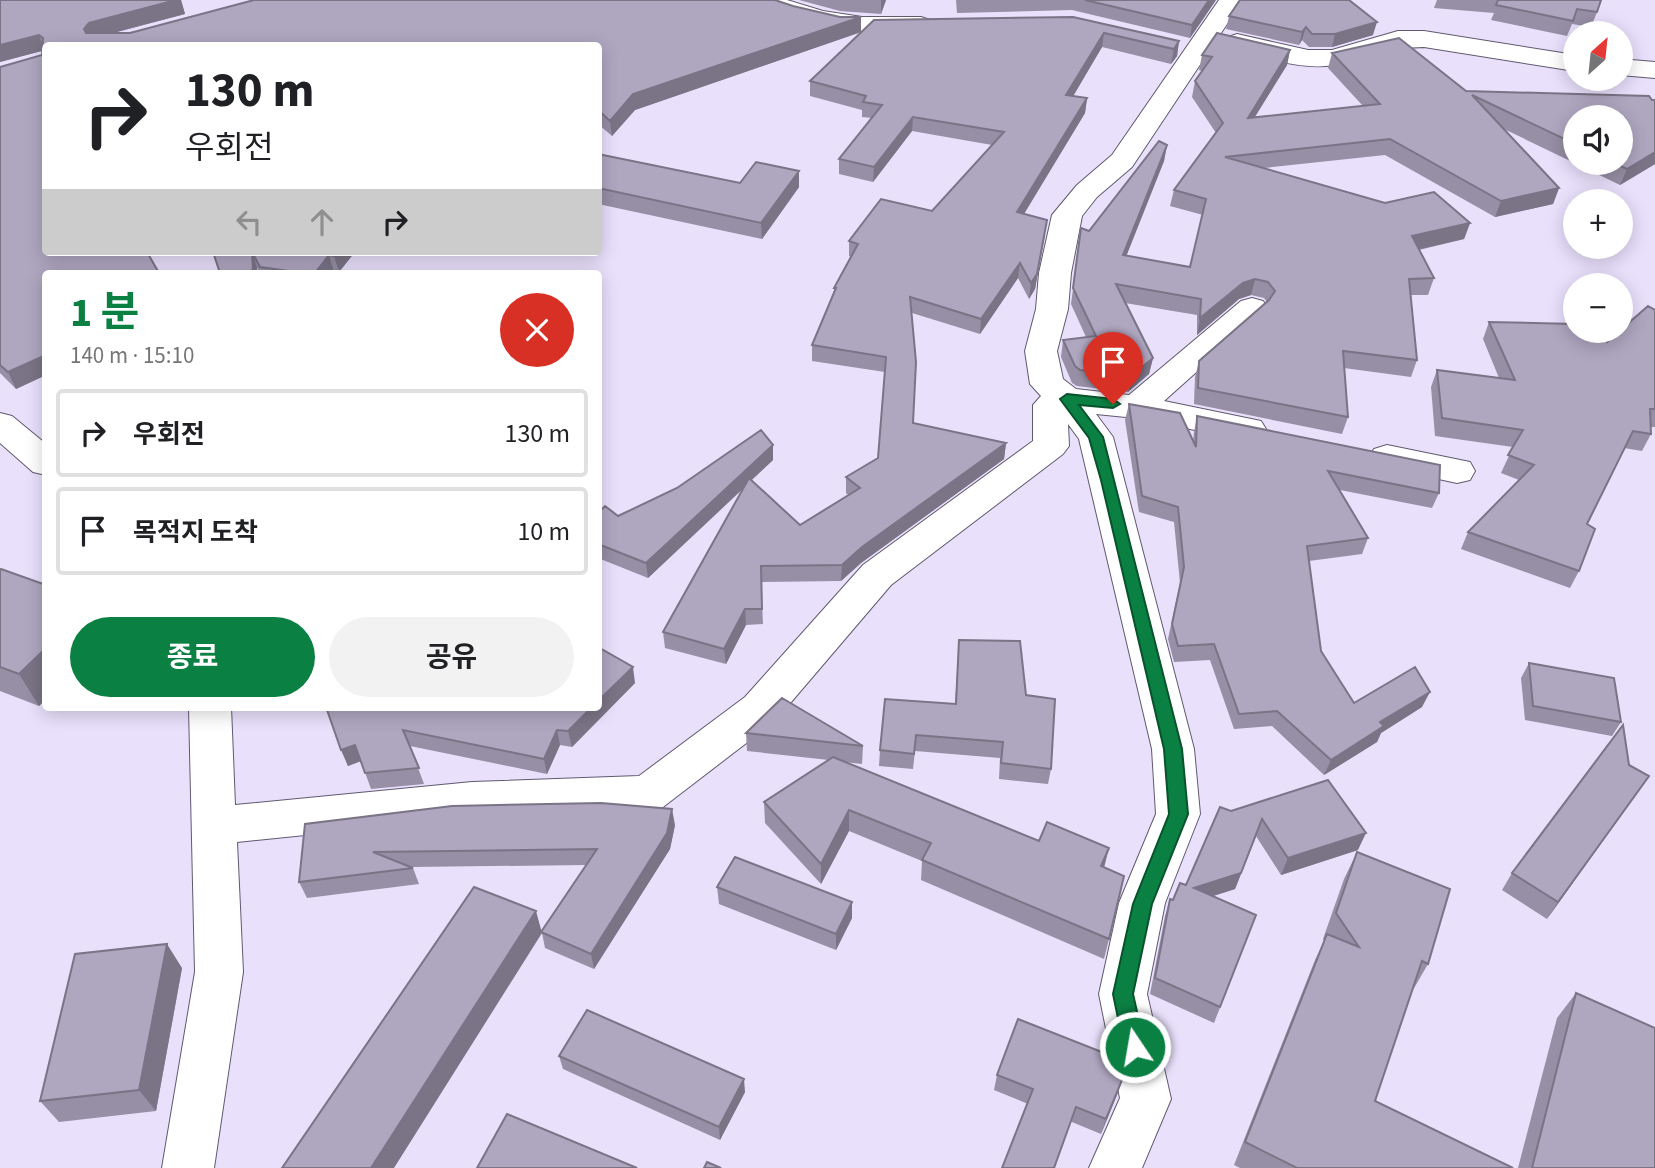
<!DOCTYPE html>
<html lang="ko">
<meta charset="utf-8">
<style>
body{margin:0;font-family:"Source Sans 3","Noto Sans KR",sans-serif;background:#f2f2f2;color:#202124;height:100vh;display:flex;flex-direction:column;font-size:26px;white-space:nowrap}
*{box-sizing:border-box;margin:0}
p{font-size:23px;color:#757577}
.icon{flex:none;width:38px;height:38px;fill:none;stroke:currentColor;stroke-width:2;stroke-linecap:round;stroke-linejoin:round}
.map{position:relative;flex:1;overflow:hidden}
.side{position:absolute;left:42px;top:270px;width:560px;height:441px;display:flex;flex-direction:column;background:#fff;border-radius:7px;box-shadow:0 4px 18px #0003}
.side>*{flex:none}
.hud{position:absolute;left:42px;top:42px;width:560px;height:214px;border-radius:7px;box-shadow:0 4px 18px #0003;background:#fff;color:#202124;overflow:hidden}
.needle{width:46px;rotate:27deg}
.fabs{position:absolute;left:1563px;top:21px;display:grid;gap:14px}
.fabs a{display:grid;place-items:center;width:70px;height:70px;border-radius:50%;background:#fff;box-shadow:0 4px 18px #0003;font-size:35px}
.pin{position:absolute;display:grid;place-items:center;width:60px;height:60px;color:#fff;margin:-72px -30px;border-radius:50% 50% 50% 0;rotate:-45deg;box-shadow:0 0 7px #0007}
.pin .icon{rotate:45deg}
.me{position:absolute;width:77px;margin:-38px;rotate:348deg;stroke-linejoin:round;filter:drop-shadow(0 0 5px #0008)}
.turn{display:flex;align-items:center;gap:24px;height:147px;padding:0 28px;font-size:32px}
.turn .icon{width:91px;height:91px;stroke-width:2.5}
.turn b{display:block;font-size:49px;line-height:60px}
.lanes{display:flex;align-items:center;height:66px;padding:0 28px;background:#0003;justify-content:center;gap:35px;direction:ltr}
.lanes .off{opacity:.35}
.round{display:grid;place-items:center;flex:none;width:74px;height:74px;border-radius:37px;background:#f2f2f2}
.summary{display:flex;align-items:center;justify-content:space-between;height:119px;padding:0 28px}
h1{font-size:42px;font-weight:700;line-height:52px;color:#0b8043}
.button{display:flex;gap:14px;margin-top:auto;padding:14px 28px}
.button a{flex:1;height:80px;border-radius:42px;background:#0b8043;color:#fff;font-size:28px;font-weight:700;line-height:80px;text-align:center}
.button a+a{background:#f2f2f2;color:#202124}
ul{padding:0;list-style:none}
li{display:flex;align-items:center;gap:21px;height:88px;margin:0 14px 10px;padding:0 14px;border:4px solid #e0e0e0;border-radius:7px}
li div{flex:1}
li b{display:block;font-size:26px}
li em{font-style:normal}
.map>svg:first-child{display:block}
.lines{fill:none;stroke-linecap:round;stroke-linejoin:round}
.minor-casing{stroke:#615970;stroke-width:2}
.minor{fill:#fff;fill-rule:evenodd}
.wall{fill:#968fa5;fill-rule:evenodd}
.shaded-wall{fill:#7a7486}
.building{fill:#afa6c0;stroke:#7a7486;stroke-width:2}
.route{fill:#0b8043;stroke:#07532c;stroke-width:2}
</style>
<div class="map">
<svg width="1655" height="1168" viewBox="0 0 1655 1168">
<rect width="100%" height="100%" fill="#e9e0fc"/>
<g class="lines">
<defs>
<path id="minor" d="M754,0H787L823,11L862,17H921L930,20L934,25L930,30C898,38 773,28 754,0Z
M1219,0H1243L1132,167L1097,197L1082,216L1071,273L1068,309L1057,351L1063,379L1076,389L1129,395L1241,301L1252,298L1263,301L1268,308L1164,401L1261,421L1266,429L1261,437L1249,441L1136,418L1096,414L1113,437L1194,749L1200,814L1165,903L1147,994L1171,1099L1142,1168H1089L1120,1098L1099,994L1119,903L1156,814L1152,749L1079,439L1068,424L1069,446L1063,454L891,585L775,721L663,807L648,812L472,818L237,842L243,972L214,1168H162L195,972L189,707H231L235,805L472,782L639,776L745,697L863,565L1033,441V405L1041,396L1030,384L1025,351L1036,309L1039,273L1052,215L1077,185L1112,155Z
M1398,31H1424L1575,55V71L1424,47C1389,47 1367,60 1334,65C1301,71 1261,56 1228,47L1224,42L1228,37L1237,34L1308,50H1332Z
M1620,59L1655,62V78L1620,75Z
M0,413L12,416L46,444V475L33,472L0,443Z
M1387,445L1470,462L1475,471L1470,480L1457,483L1374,465L1369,457L1374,449Z"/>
</defs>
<use href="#minor" class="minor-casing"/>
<use href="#minor" class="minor"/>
</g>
<path class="wall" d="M0,0H181L185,14L113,33L861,32L635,110L612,136L598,124V46H46V375L16,389L0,373V67L42,55V51L0,62Z
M799,0H886L881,14L840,11Z
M956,0H1216L1190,38L1072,10L957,13Z
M1437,0H1602L1591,27L1572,24L1567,36L1491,20L1494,13L1434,8Z
M1229,16L1373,35L1332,47H1309L1302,40L1299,45L1226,29Z
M1073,17L1179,41L1177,56L1171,64L1102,47L1073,96L1087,98L1085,113L1024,214L1045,235L1035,289L1029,299L1018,278L980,334L912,313L913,423L1006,443L1004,459L861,563L841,581L761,582L763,624L746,625L726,664L665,648L663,632L745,487L648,578L598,558V513L618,516L773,445V460L751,480L800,525L848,495L846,493V477L878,458L885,372L812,361V345L834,293V288L851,257L849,256V241L932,211L992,145L912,131L873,182L839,174V159L872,118L862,117V110L810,96V81Z
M1217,33L1290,50L1287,65L1255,117L1363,106L1328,68L1332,53L1399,38L1466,91L1649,96L1652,100H1655V164L1620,185L1504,129L1559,188L1553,204L1495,217L1385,155L1264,168L1385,203L1434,192L1470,223L1464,239L1419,250L1434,278L1428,295H1411L1417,360L1411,377L1344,368L1348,417L1342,434L1194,404L1195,377L1199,361L1267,302L1264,298L1251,295L1239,299L1197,335V315L1125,303L1153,358L1149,374L1128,392L1121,391V389L1110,390L1077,386L1072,383L1061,357L1063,340L1086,337L1071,304L1081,228L1089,231L1159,141L1167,145L1164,161L1126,256L1190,267L1203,215L1170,206L1174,190L1216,133L1192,97L1195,81L1202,71L1199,70L1202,55ZM1575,117H1620V163H1575Z
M598,154L740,183L799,187L762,239L598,204Z
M213,252H355L339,272H334L333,273H260L257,268Z
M1655,310V427H1651V434L1642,451L1624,448L1587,524L1579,571L1570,588L1461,549L1468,532L1519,480L1501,473L1513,447L1435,436L1431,387L1437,370L1499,378L1483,339L1489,322L1607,342Z
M1129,404L1193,441L1194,432L1197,416L1439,493L1432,508L1340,490L1368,538L1362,554L1309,561L1321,651L1354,703L1422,707L1381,733L1377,742L1324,775L1272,726L1234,729L1210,660L1174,662L1168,639L1180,583L1174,522L1139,512L1125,420Z
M0,570L46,585V699L39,706L0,691Z
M959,640L1026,695L1051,769L1048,784L999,779L1000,758L915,751L913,769L879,766L880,750L955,704Z
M1529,663L1621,722L1612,736L1525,720L1521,678Z
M635,683L572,747L560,745L547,774L410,746L424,784L371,789L361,761L348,766L326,707Z
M746,733L863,746L862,764L844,762L1104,868L1109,939L1104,959L921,880L922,861L849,831L821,884L765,823L764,802L829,760L747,751Z
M1629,765L1637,793L1547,919L1502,890L1512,873Z
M1328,780L1358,850L1281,875L1256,836L1235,889L1213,896L1256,915L1214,1023L1150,994L1165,916L1170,899L1173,900L1186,885L1231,811Z
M305,824L675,825L670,849L594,969L545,948L542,933L586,865L412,867L413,868L419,884L307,898L299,882Z
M1357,852L1428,964L1413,990L1375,1101L1513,1168H1240L1234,1165L1315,960L1324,941L1323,939L1344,879Z
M717,887L852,902V918L836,950L719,904Z
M182,968L156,1111L59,1122L40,1101Z
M1576,993L1655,1168H1518L1557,1018Z
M559,1056L745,1092L720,1140L563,1069Z
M997,1075L1122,1080L1101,1134L994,1090Z"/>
<path class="shaded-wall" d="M176,0H181L185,14L94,38L90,45L84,29L89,23Z
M881,0H886L881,14Z
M1209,0H1216L1190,38L1192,25Z
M861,17V32L635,110L612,136L610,121L633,94Z
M1377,22L1373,35L1332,47L1335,34Z
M1306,27L1302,40L1299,45L1302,32Z
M1104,33L1102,47L1065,110L1066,95Z
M39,35L45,50L0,62V45Z
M1179,41L1177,56L1171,64L1174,49Z
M1290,50L1287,65L1244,134L1248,118Z
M1087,98L1085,113L1016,227L1017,212Z
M913,117L912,131L873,182L874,167Z
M1167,145L1164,161L1120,272L1123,255Z
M1655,152V164L1620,185L1627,169Z
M799,171V187L762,239L761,223Z
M1559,188L1553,204L1495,217L1501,201Z
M1047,220L1035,289L1029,299L1031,283Z
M1470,223L1464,239L1407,252L1412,236Z
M252,252L257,268V273H242Z
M337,252H355L339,272L334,256Z
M329,255L334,272L333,273H315Z
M1020,263L1018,278L980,334L981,319Z
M1255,279L1251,295L1239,299L1197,335L1200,318L1243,283Z
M46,355V375L16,389L8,372Z
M1153,358L1149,374L1128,392L1131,376Z
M1124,372L1121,389L1110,390L1113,374Z
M1006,443L1004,459L861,563L841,581L842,565L862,547Z
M773,445V460L648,578L646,563Z
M745,609L746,625L726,664L724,649Z
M46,648V699L39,706L19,674Z
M633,667L635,683L572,747L568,731L592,707H598V701Z
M1430,692L1422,707L1381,733L1377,742L1324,775L1331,760L1380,722Z
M557,730L560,745L547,774L544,759Z
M355,745L361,761L348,766L341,750Z
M1649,776L1637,793L1547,919L1558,902Z
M672,809L675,825L670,849L594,969L591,954Z
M849,810V831L821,884V864Z
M1366,833L1358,850L1281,875L1288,858Z
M1256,836L1235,889L1188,904L1194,888Z
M1109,848L1104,868L1101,866Z
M852,902V918L836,950V934Z
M536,911L542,933L394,1168H371Z
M167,944L182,968L156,1111L139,1090Z
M744,1079L745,1092L720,1140L719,1127Z
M1122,1080L1117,1095L1101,1134L1106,1119Z"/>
<path class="building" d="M0,0H176L89,23L84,29L86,33H130L254,0H775L793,6L840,17H861L633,94L610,121L598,110V46H46V252H147L159,273H46V355L8,372L0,365V67L42,55L43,38L39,35L0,45Z
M1085,0H1209L1192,25Z
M1240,0H1349L1377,22L1335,34H1312L1306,27L1302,32L1229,16Z
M1498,0H1601L1597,12L1577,9L1573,21L1496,5Z
M1073,17L1179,41L1174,49L1104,33L1066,95L1087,98L1017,212L1047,220L1037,274L1031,283L1020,263L981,319L910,297L916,362L913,423L1006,443L862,547L842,565L761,566L762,609H745L724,649L663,632L749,478L800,525L860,488L846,477L878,458L886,357L812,345L836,288H834L858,244L849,241L881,199L932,211L1004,132L913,117L874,167L839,159L882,105L863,102L866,96L810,81L874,20Z
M1217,33L1290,50L1248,118L1380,104L1332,53L1399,38L1466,91L1649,96L1652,100H1655V152L1627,169L1614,163H1620V117H1575V144L1472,95L1559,188L1501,201L1390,139L1225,157L1385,203L1434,192L1470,223L1412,236L1434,278L1409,279L1417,360L1343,351L1348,417L1198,388L1199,361L1269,300L1275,291L1268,282L1255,279L1243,283L1200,318L1201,299L1116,284L1153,358L1131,376L1124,375V372L1113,374L1080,370L1075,366L1063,340L1096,336L1073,288L1081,228L1089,231L1159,141L1167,145L1123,255L1190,267L1206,199L1174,190L1223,123L1195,81L1212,57L1202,55Z
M598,154L740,183L756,162L799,171L761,223L598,188Z
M213,252H252L253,270L242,273H220Z
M252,252H337L334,256L329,255L315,273H303L260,267Z
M1648,306L1655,310V409H1650L1651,434L1633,431L1587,524L1595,529L1579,571L1468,532L1534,465L1508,455L1523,430L1442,418L1437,370L1515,380L1489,322L1575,324V331H1599L1607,342Z
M1129,404L1180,413L1196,447L1197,416L1440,465L1439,493L1328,471L1368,538L1307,546L1321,651L1354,703L1415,667L1430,692L1380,722L1384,726L1331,760L1277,711L1239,714L1214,644L1178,646L1172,624L1184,567L1178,507L1142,496Z
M761,430L773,445L646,563L598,544V513L605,506L618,516L677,488Z
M1,569L46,585V648L19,674L0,667V570Z
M959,640L1020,641L1026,695L1055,699L1051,769L1001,763L1003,742L916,735L914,754L880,750L885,699L956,704Z
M598,647L633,667L598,701Z
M1529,663L1614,678L1621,722L1533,706Z
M782,698L863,746L746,733Z
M326,707H592L568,731L557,730L544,759L403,730L419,768L365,773L355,745L341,750Z
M1623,725L1629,765L1649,776L1558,902L1512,873Z
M833,757L1039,841L1047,822L1109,848L1101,866L1124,876L1109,939L922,860L931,843L849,810L821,864L764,802Z
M1328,780L1366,833L1288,858L1262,819L1241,873L1194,888L1256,915L1220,1007L1155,978L1170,899L1173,900L1180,883L1186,885L1220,807L1231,811Z
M601,803L672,809L667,833L591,954L541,932L597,849L373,852L413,868L299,882L305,824L452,806Z
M1357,852L1450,889L1428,964L1422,961L1375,1101L1513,1168H1297L1245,1142L1327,934L1359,947L1336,913Z
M735,857L852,902L836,934L717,887Z
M474,887L536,911L371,1168H282Z
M167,944L139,1090L40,1101L75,954Z
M1576,993L1655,1028V1168H1532Z
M587,1010L744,1079L719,1127L559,1056Z
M1018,1019L1117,1058L1122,1080L1106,1119L1076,1107L1054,1168H1002L1033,1089L997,1075Z
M507,1114L637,1168H477Z
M707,1162L721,1168H704Z"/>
<path class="route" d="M1067,394L1113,399L1120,404L1113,408L1079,405L1103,437L1182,749L1188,814L1152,904L1133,994L1145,1047L1142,1054L1135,1056L1127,1054L1124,1047L1113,994L1133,904L1169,814L1164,749L1101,480L1089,438L1060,399Z"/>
</svg>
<div class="fabs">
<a><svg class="needle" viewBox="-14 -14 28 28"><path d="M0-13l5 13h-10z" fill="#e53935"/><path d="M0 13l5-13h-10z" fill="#757577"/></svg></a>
<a><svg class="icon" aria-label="sound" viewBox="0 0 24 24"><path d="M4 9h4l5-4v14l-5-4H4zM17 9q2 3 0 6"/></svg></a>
<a>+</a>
<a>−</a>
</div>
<div class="pin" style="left:1113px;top:404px;background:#d93025"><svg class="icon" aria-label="arrive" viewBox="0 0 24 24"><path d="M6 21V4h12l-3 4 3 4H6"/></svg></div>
<svg class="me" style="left:1135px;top:1047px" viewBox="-20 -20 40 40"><circle r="17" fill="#0b8043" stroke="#fff" stroke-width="3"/><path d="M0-11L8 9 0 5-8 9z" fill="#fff"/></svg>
<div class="hud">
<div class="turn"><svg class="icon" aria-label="right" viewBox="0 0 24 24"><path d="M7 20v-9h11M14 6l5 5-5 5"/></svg><div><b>130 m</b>우회전</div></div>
<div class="lanes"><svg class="icon off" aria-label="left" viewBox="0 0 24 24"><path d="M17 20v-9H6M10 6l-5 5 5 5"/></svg><svg class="icon off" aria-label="ahead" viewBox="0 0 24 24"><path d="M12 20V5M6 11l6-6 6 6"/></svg><svg class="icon" aria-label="right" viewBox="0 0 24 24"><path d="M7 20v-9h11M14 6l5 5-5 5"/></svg></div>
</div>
<section class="side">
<div class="summary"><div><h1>1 분</h1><p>140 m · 15:10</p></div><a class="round" style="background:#d93025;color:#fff"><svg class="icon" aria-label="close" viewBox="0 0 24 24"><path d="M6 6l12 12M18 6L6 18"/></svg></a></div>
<ul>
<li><svg class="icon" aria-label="right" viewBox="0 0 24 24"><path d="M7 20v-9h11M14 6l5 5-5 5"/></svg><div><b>우회전</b></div><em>130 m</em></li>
<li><svg class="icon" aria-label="arrive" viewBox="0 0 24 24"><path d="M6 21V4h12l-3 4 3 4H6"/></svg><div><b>목적지 도착</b></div><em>10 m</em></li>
</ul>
<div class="button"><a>종료</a><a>공유</a></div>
</section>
</div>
